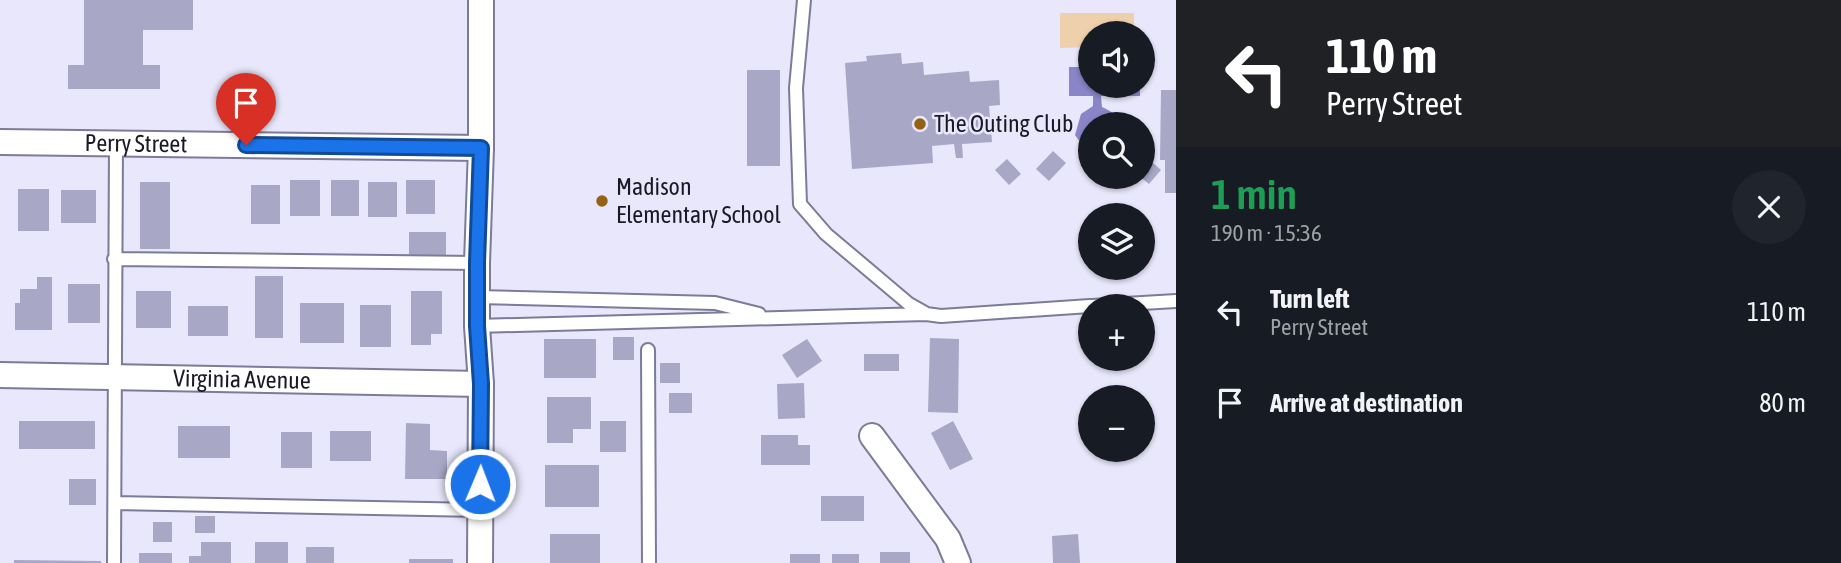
<!DOCTYPE html>
<meta charset="utf-8">
<style>
body{margin:0;font-family:"Asap Condensed",sans-serif;background:#20242c;color:#f1f3f6;height:100vh;display:flex;flex-direction:column;font-size:26px;white-space:nowrap}
*{box-sizing:border-box;margin:0}
p{font-size:23px;color:#9ea1a6}
.icon{flex:none;width:38px;height:38px;fill:none;stroke:currentColor;stroke-width:2;stroke-linecap:round;stroke-linejoin:round}
.map{position:relative;flex:1;overflow:hidden}
.panel{display:flex;flex-direction:column;background:#171b24;width:665px}
.panel>*{flex:none}
.banner{background:#202124;color:#fff;overflow:hidden}
.fabs{position:absolute;left:1078px;top:21px;display:grid;gap:14px}
.fabs a{display:grid;place-items:center;width:77px;height:77px;border-radius:50%;background:#171b24;box-shadow:0 2px 5px #0004;font-size:35px}
.pin{position:absolute;display:grid;place-items:center;width:60px;height:60px;color:#fff;margin:-72px -30px;border-radius:50% 50% 50% 0;rotate:-45deg;box-shadow:0 0 7px #0007}
.pin .icon{rotate:45deg}
.me{position:absolute;width:77px;margin:-38px;rotate:1deg;stroke-linejoin:round;filter:drop-shadow(0 0 5px #0008)}
.turn{display:flex;align-items:center;gap:24px;height:147px;padding:0 35px;font-size:32px}
.turn .icon{width:91px;height:91px;stroke-width:2.5}
.turn b{display:block;font-size:49px;line-height:60px}
.round{display:grid;place-items:center;flex:none;width:74px;height:74px;border-radius:37px;background:#20242c}
.overview{display:flex;align-items:center;justify-content:space-between;height:119px;padding:0 35px}
h1{font-size:42px;font-weight:600;line-height:52px;color:#1e9e55}
ul{padding:0;list-style:none}
li{display:flex;align-items:center;gap:21px;height:91px;padding:0 35px}
li div{flex:1}
li b{display:block;font-size:26px}
li em{font-style:normal}
main{display:flex;flex:1;min-height:0}
.map>svg:first-child{display:block}
.green{fill:#efd0ac}
.water{fill:#8a85c7}
.building{fill:#a8a7c6}
.lines{fill:none;stroke-linecap:round;stroke-linejoin:round}
.lane-casing{stroke:#7c7b98;stroke-width:16}
.street-casing{stroke:#7c7b98;stroke-width:28}
.lane{stroke:#fff;stroke-width:12}
.street{stroke:#fff;stroke-width:24}
.route-casing{stroke:#114b97;stroke-width:18}
.route{stroke:#1a73e8;stroke-width:12}
.poi-dot{fill:#956115;stroke:#e8e7fb;stroke-width:2.5}
.labels{text-anchor:middle;stroke-width:5;stroke-linejoin:round;paint-order:stroke}
.poi-label{font-size:24px;fill:#1a1925;stroke:#e8e7fb;text-anchor:start}
.street-label{font-size:24px;fill:#1a1925;stroke:#e8e7fb}
</style>
<main>
<div class="map">
<svg width="1176" height="563" viewBox="0 0 1176 563">
<rect width="100%" height="100%" fill="#e8e7fb"/>
<path class="green" d="M1060,13H1134V33H1090V47L1060,48Z"/>
<path class="water" d="M1069,67H1090V86H1140V96H1101L1102,107C1111,111 1116,114 1119,124H1090V150L1083,146L1075,135L1081,114L1093,106V96H1069Z"/>
<path class="building" d="M84,0H193V30H143V65H160V89H68V65H84Z
M901,53L902,64L923,62L924,75L969,71L970,82L999,80L1000,105L989,106L992,142L962,144L963,158H956L954,144L932,146L933,163L852,169L845,63L867,61L866,56Z
M747,70H780V166H747Z
M1161,90H1176V193H1165V160H1160Z
M1053,151L1066,163L1049,181L1036,169Z
M1143,154L1161,170L1149,184L1140,177H1143Z
M1007,159L1021,174L1009,185L995,170Z
M290,180H320V216H290Z
M331,180H359V216H331Z
M406,180H435V214H406Z
M140,182H170V249H140Z
M368,182H397V217H368Z
M251,185H280V224H251Z
M18,189H49V231H18Z
M61,190H96V223H61Z
M409,232H446V256H409Z
M255,276H283V338H255Z
M37,277H52V330H15V303H20V289H37Z
M68,284H100V323H68Z
M136,291H171V328H136Z
M411,291H442V334H431V345H411Z
M300,303H344V343H300Z
M360,305H391V347H360Z
M188,306H228V336H188Z
M613,337H634V360H613Z
M930,338L959,339L958,413L928,412Z
M544,339H596V378H544Z
M807,339L822,361L797,378L782,355Z
M864,354H899V371H864Z
M660,363H680V383H660Z
M804,383L805,418L778,419L777,384Z
M669,393H692V413H669Z
M547,397H591V429H573V443H547Z
M19,421H95V449H19Z
M600,421H626V452H600Z
M953,421L973,459L950,470L931,433Z
M406,423L430,424V450L447,451V479H405Z
M178,426H230V458H178Z
M330,431H371V461H330Z
M281,432H312V468H281Z
M761,435H798V445H810V465H761Z
M545,465H599V507H545Z
M69,479H96V505H69Z
M821,496H864V521H821Z
M195,516H215V533H195Z
M153,522H172V542H153Z
M550,534H600V563H550Z
M1078,534L1080,563H1053L1052,536Z
M201,542H231V563H189V556H201Z
M255,542H288V563H255Z
M306,547H334V563H306Z
M880,552H910V563H880Z
M139,553H172V563H139Z
M790,554H820V563H790Z
M832,554H859V563H832Z
M409,559H453V563H409Z
M14,560L101,561V563H14Z"/>
<g class="lines">
<defs>
<path id="lane" d="M804,0L796,88L800,204L826,234L909,304L925,313
M114,259L477,263
M477,297L715,303L759,314
M1092,306L1176,301
M477,326L926,314L941,316L1090,306
M648,350L649,563
M115,503L480,510
M114,563L116,143"/>
<g id="street">
<path id="s1" d="M0,142L481,148"/>
<path id="s2" d="M0,375L481,384"/>
<path d="M872,436L948,539L958,563"/>
<path d="M480,563L481,384L477,326V263L481,148V0"/>
</g>
</defs>
<use href="#lane" class="lane-casing"/>
<use href="#street" class="street-casing"/>
<use href="#lane" class="lane"/>
<use href="#street" class="street"/>
</g>
<g class="lines">
<defs>
<path id="route" d="M246,145L481,148L477,263V326L481,384L480,484"/>
</defs>
<use href="#route" class="route-casing"/>
<use href="#route" class="route"/>
</g>
<g class="poi-dot">
<circle cx="920" cy="124" r="7"/>
<circle cx="602" cy="201" r="7"/>
</g>
<g class="labels">
<g class="poi-label">
<text x="934" y="132">The Outing Club</text>
<text x="616" y="195">Madison<tspan x="616" dy="28">Elementary School</tspan></text>
</g>
<g class="street-label">
<text dy="8" stroke="none"><textPath href="#s1" startOffset="136">Perry Street</textPath></text>
<text dy="8" stroke="none"><textPath href="#s2" startOffset="242">Virginia Avenue</textPath></text>
</g>
</g>
</svg>
<div class="fabs">
<a><svg class="icon" aria-label="sound" viewBox="0 0 24 24"><path d="M4 9h4l5-4v14l-5-4H4zM17 9q2 3 0 6"/></svg></a>
<a><svg class="icon" aria-label="search" viewBox="0 0 24 24"><circle cx="10" cy="10" r="6"/><path d="M15 15l6 6"/></svg></a>
<a><svg class="icon" aria-label="layers" viewBox="0 0 24 24"><path d="M12 4l9 5-9 5-9-5zM3 14l9 5 9-5"/></svg></a>
<a>+</a>
<a>−</a>
</div>
<div class="pin" style="left:246px;top:145px;background:#d93025"><svg class="icon" aria-label="arrive" viewBox="0 0 24 24"><path d="M6 21V4h12l-3 4 3 4H6"/></svg></div>
<svg class="me" style="left:480px;top:484px" viewBox="-20 -20 40 40"><circle r="17" fill="#1a73e8" stroke="#fff" stroke-width="3"/><path d="M0-11L8 9 0 5-8 9z" fill="#fff"/></svg>
</div>
<section class="panel">
<div class="banner">
<div class="turn"><svg class="icon" aria-label="left" viewBox="0 0 24 24"><path d="M17 20v-9H6M10 6l-5 5 5 5"/></svg><div><b>110 m</b>Perry Street</div></div>
</div>
<div class="overview"><div><h1>1 min</h1><p>190 m · 15:36</p></div><a class="round"><svg class="icon" aria-label="close" viewBox="0 0 24 24"><path d="M6 6l12 12M18 6L6 18"/></svg></a></div>
<ul>
<li><svg class="icon" aria-label="left" viewBox="0 0 24 24"><path d="M17 20v-9H6M10 6l-5 5 5 5"/></svg><div><b>Turn left</b><p>Perry Street</p></div><em>110 m</em></li>
<li><svg class="icon" aria-label="arrive" viewBox="0 0 24 24"><path d="M6 21V4h12l-3 4 3 4H6"/></svg><div><b>Arrive at destination</b></div><em>80 m</em></li>
</ul>
</section>
</main>
